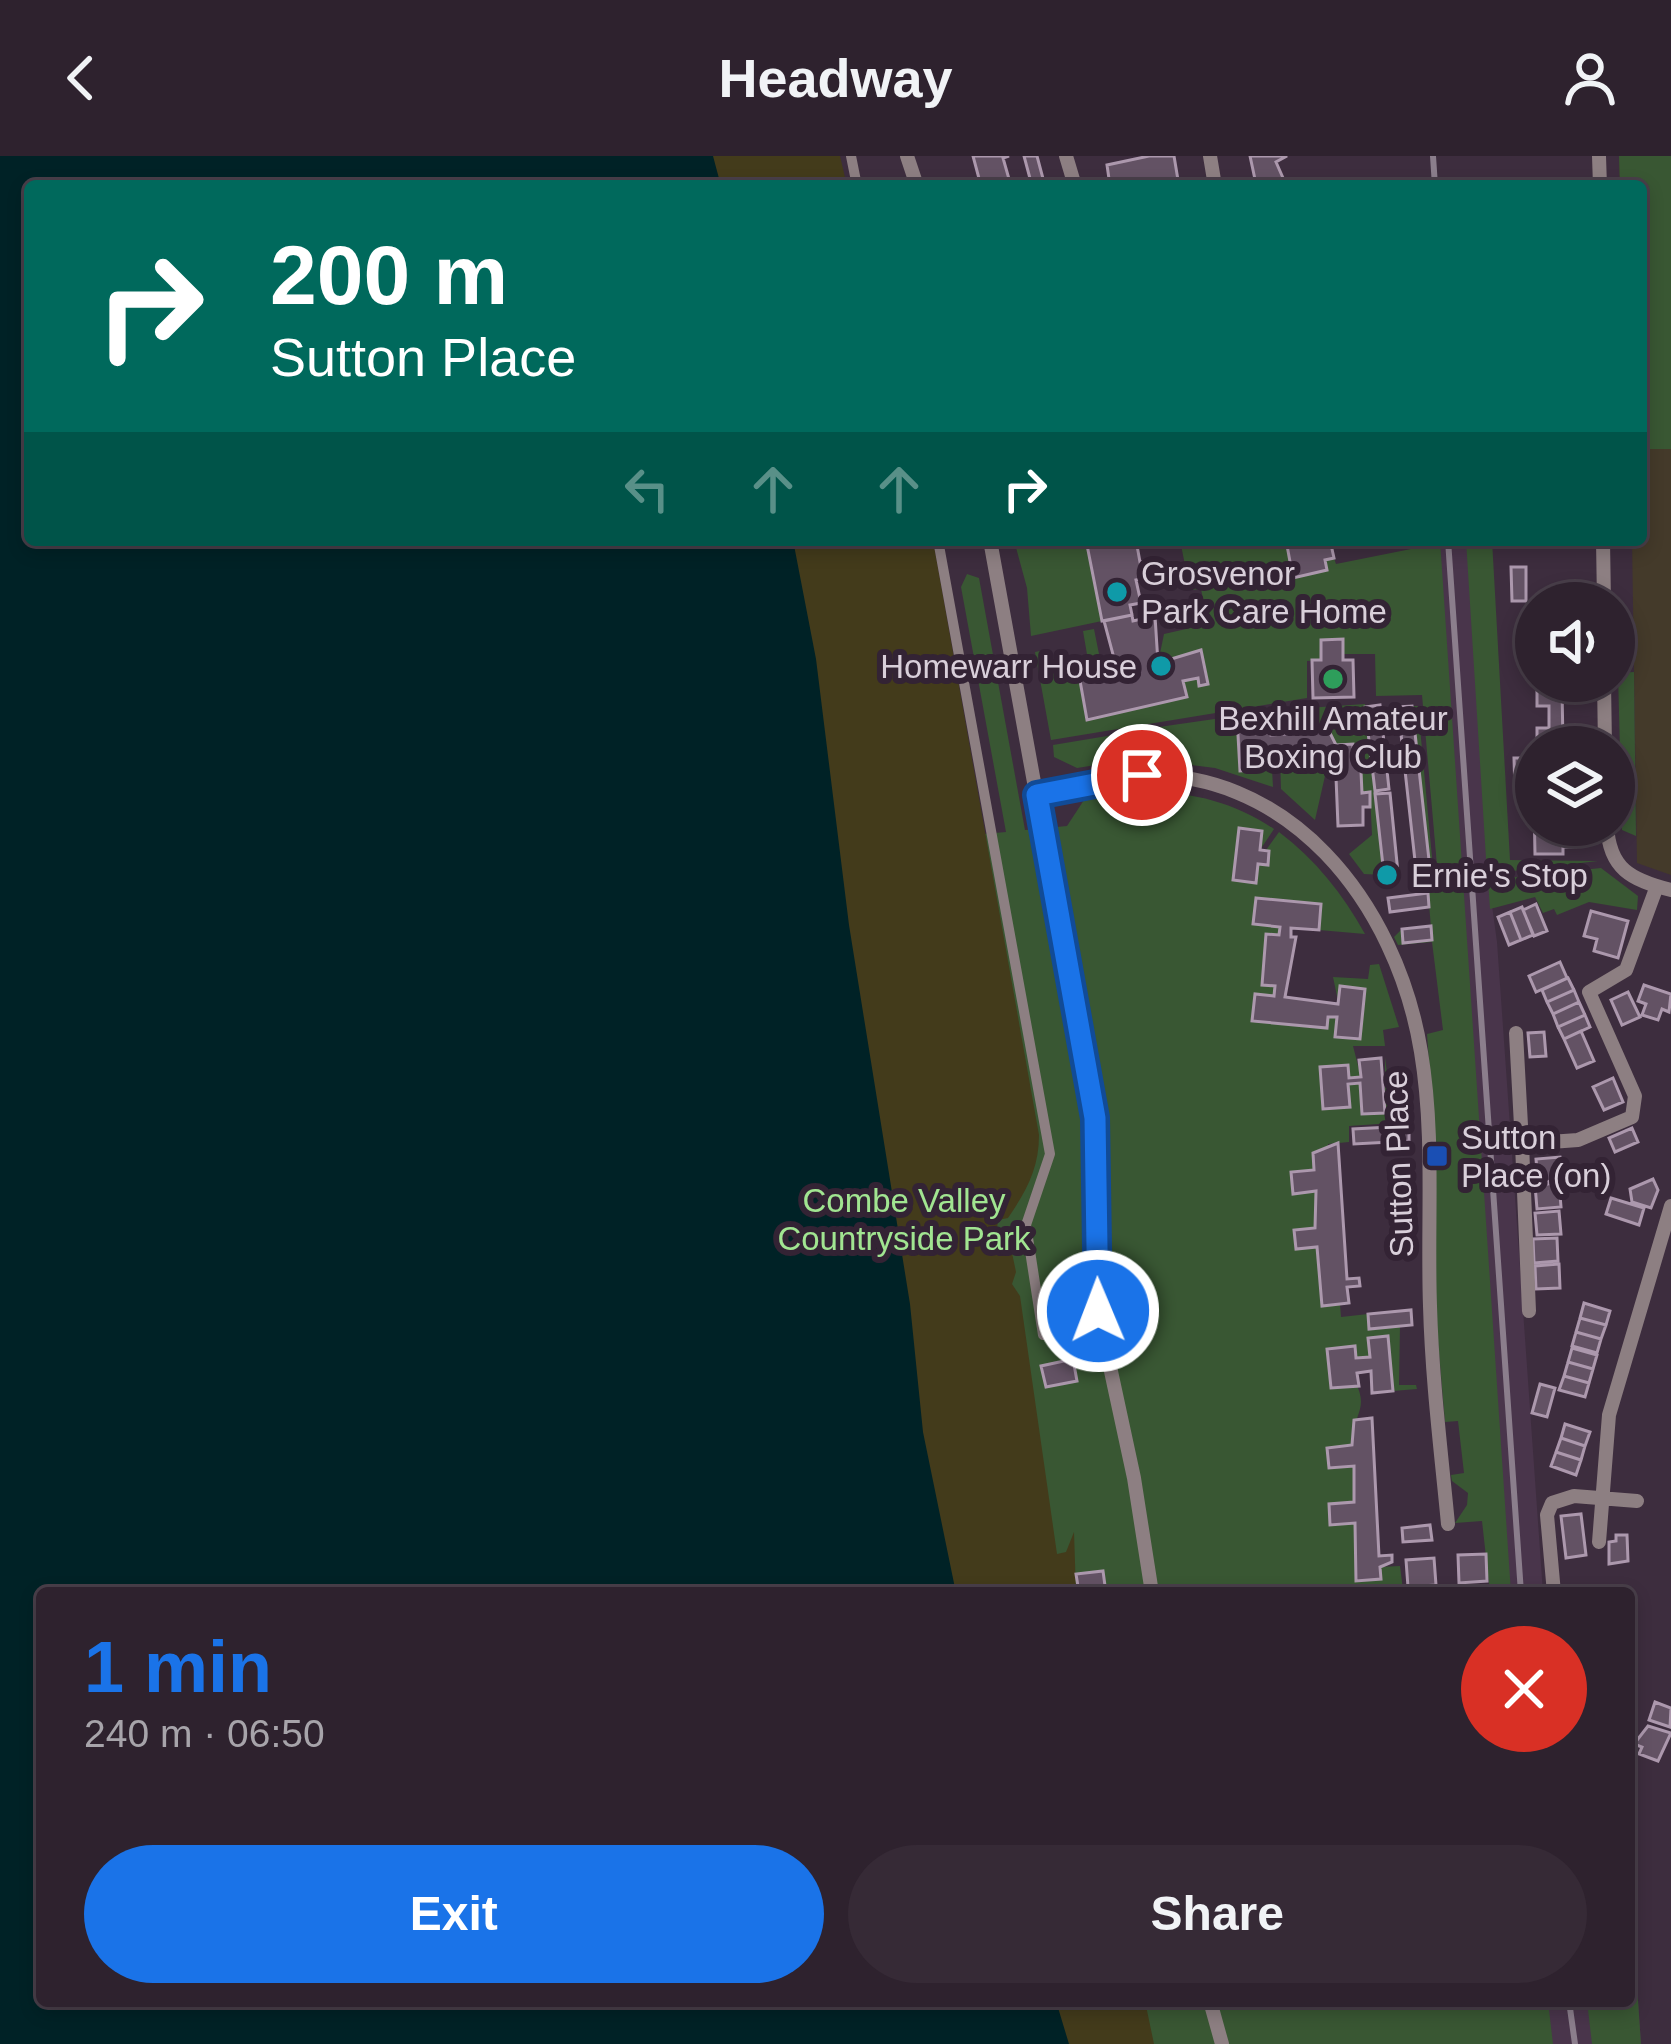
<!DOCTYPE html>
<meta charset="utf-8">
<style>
body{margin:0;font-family:Arial,sans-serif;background:#362a36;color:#f1f3f6;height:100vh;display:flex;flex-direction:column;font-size:45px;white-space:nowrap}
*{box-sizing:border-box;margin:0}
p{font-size:39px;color:#a7a4aa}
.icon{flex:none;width:66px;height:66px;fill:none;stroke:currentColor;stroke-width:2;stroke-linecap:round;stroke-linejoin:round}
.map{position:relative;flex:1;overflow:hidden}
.drawer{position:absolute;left:36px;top:1431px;width:1599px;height:420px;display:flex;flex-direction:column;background:#2e222e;border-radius:12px;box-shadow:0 6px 18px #0003,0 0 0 3px #493f4a}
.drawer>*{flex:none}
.guide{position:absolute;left:24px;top:24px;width:1623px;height:366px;border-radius:12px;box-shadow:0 6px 18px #0003,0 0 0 3px #493f4a;background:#00695c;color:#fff;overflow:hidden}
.tools{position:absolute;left:1515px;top:426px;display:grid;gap:24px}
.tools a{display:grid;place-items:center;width:120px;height:120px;border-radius:50%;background:#2e222e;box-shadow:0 6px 18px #0003,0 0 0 3px #493f4a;font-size:60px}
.pin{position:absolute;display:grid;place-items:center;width:102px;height:102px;color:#fff;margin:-51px;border:6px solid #fff;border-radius:50%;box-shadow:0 3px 12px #0007}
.me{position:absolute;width:132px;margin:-66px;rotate:359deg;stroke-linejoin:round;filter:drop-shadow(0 0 9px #0008)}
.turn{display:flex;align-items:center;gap:42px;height:252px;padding:0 48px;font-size:54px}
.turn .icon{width:156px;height:156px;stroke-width:2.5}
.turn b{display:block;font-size:84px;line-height:102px}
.lanes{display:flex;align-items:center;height:114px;padding:0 48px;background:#0003;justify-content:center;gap:60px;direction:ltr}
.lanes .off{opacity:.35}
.round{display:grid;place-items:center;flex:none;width:126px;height:126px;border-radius:63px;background:#362a36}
.overview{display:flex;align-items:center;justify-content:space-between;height:204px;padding:0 48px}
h1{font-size:72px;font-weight:800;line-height:90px;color:#1a73e8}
.cta{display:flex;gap:24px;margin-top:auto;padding:24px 48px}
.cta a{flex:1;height:138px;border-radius:72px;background:#1a73e8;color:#fff;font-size:48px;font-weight:800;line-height:138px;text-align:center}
.cta a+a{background:#362a36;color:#f1f3f6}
header{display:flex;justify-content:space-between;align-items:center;height:156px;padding:0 48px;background:#2e222e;font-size:54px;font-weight:800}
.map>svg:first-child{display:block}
.built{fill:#49354b}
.education{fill:#443a2a}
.green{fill:#395733}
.sand{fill:#433b1b}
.water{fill:#002226}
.building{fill:#635264;stroke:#ac98ad;stroke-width:3}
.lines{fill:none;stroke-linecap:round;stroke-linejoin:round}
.pedestrian{stroke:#8d7f82;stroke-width:10}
.minor{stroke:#8d7f82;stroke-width:14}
.rail{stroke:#8b7e8c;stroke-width:6}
.route-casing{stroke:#114b97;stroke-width:30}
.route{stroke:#1a73e8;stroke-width:21}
.culture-dot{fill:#0f9aa8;stroke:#332334;stroke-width:4.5}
.leisure-dot{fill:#2e9e5b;stroke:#332334;stroke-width:4.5}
.transit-dot{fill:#1a4fb4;stroke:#332334;stroke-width:4.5}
.labels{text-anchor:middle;stroke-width:12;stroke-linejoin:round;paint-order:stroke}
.poi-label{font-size:33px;fill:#d9cfda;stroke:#332334;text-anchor:start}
.street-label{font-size:33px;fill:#d9cfda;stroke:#332334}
.park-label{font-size:33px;fill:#a1e591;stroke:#332334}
</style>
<header><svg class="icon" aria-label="back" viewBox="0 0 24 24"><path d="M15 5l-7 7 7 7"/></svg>Headway<svg class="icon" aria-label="person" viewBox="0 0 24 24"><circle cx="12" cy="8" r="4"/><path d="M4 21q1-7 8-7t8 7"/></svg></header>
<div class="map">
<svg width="1671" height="1888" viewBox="0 0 1671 1888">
<rect width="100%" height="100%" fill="#3d2d3e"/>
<path class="built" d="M1411,384H1492L1486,706L1497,786L1543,1437H1495L1462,717L1461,709H1437Z
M1634,1786L1641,1888H1505L1500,1845H1629V1787Z"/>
<path class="education" d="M1619,0H1671V719L1637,707L1632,384H1641V30H1620Z"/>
<path class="green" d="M1619,0H1671V293H1641V30H1620Z
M1014,384H1057L1058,389L1086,384L1102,465L1031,480L1027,432Z
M1180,384H1286L1294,422L1326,414L1325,404L1334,402L1336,408L1411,393V384H1440L1462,709H1437L1422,539L1376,540L1375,498H1343V483L1322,484L1321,504L1307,505V542L1051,584L1035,496L1040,495L1045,518L1089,510L1083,475L1094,473L1102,513L1079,520L1088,564L1186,542L1183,525L1198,522L1200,530L1208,528L1201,494L1158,507L1164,478L1208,468L1201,433L1190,434Z
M1466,384H1492L1510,704L1598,705L1487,718Z
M967,418L979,422L1025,674L1067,670L1084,644C1150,629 1217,634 1274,673L1260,694L1262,675L1239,672L1234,724L1256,727L1258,708L1268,709L1266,694L1279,676C1315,703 1343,738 1365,778L1319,774L1320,748L1256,742L1253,768L1280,771L1279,779H1266L1262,828L1275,830L1274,840L1255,839L1252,864L1326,871L1328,861H1337L1336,881L1360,883L1364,833L1340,831L1338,845L1333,821L1368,823L1370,809L1379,808L1399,871L1383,874L1385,890H1353L1361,921L1349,922L1347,909L1320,911L1349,951L1348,928L1360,927L1363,958L1385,956V901L1393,967L1349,970V986L1328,988V995L1313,997L1314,1014L1291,1017L1293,1037L1316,1035L1315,1072L1294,1074L1296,1093L1317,1091L1322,1149L1340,1148L1341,1161L1368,1158L1370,1173L1400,1170L1399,1229H1416L1417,1233L1393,1235L1368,1182L1370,1201L1356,1202L1354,1190L1328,1193C1342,1210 1366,1229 1360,1253C1356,1268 1351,1274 1352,1289L1327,1292L1329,1312L1354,1310V1346L1329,1348L1330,1368L1355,1367L1356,1425L1381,1423L1380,1411L1400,1410L1403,1434L483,1437L846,690L1006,676L961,431Z
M1634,516L1636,680L1622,674L1618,517Z
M1365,548L1384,719L1364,718L1349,698L1372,679L1370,637H1362L1360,595L1353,588L1336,589L1329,576L1271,579L1237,561L1240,614L1272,613L1273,631L1215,612L1143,603L1138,574L1278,554Z
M1412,550H1418L1433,712L1463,724L1511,1437H1490L1482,1365L1455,1367L1467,1349L1468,1337L1452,1325L1451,1319L1464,1317L1458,1265L1445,1266L1436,1162V1014H1443V1002L1436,1001L1427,878L1443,874L1432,786L1398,789L1394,781L1402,773L1404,787L1432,783Z
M1131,576L1134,603L1077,612L1054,601L1053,589Z
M1330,598L1315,664L1281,633L1280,600Z
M1601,712L1638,740L1637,754L1589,746L1557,759L1554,753L1543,757L1535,741L1490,753L1488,724Z
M1634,1786L1641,1888H1592L1587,1845H1629V1787Z
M633,1845H1548L1553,1888H641Z"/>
<path class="sand" d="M238,0H840L847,30H230Z
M331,384H933L1039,979C1039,1012 1027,1034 1008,1062L998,1064L997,1073H1007L1016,1116L1012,1128L1020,1140L1057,1398L1066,1396L1074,1376L1076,1437H694Z
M791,1845H1145L1154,1888H765Z"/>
<path class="water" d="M0,0H713L721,30H30V384H793L816,503L849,769L910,1148L923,1276L956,1437H42V1845H1056L1069,1888H0Z"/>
<path class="building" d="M973,0H1009L1003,2L1011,30H981Z
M1024,0H1037L1045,30H1032Z
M1149,0H1174L1179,30H1110L1107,9Z
M1250,0H1287L1276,6L1283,22L1256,28Z
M1057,384H1136L1140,406L1149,405L1152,421L1136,424L1141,447L1130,449L1132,459L1102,465L1086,384L1058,389Z
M1286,384H1330L1334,402L1325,404L1327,414L1293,422Z
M1511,411H1526V445H1512Z
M1132,459L1133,465L1155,460L1158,507L1201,494L1208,528L1199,530L1198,522L1183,525L1187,541L1087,564L1079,519L1102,513L1103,520L1118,517L1104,465Z
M1343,483V504H1353L1354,541L1313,542L1312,504H1321V484Z
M1562,534L1563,587H1537V572H1549V550H1537V535Z
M1380,549L1389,633L1375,635L1365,551Z
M1412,550L1431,722L1417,723L1398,551Z
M1270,559L1271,579L1329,575L1336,589L1353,588V594H1360L1362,637L1370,636V651H1363V669L1338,670L1335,597L1280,600L1279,594H1271L1272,613L1240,615L1237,561Z
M1514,602H1536V637H1515Z
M1390,637L1398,717L1384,719L1375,638Z
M1534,648L1536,669H1575V691H1563V698H1535Z
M1239,672L1262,675L1260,694L1269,695L1268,709L1258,708L1256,727L1233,724Z
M1428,737L1429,751L1390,756L1388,742Z
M1256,742L1321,748L1319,774L1291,772V781H1296L1285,841L1338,848L1340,830L1365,833L1360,883L1335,881L1337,861H1328L1327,872L1252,865L1255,838L1274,840L1275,830L1262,829L1266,778L1279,779L1280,771L1253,768Z
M1536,748L1547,775L1534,780L1523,754Z
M1522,751L1533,779L1521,784L1510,756Z
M1591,755L1628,765L1618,802L1594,795L1597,783L1584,780Z
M1510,756L1521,784L1509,789L1498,761Z
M1431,770L1432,784L1403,787L1402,773Z
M1560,806L1567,822L1536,836L1529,820Z
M1568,822L1574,834L1547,846L1542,834Z
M1644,829L1671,838L1669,856L1662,853L1658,864L1642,859L1646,848L1638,845Z
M1574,834L1579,846L1553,858L1547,846Z
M1628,836L1640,861L1622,869L1611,844Z
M1579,846L1585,859L1558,871L1553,858Z
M1585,859L1590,871L1564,883L1558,871Z
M1581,875L1594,905L1577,912L1564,883Z
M1544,876L1546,900L1530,901L1528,877Z
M1381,902L1385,957L1362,958L1360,927L1348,928L1350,951L1323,953L1320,911L1348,909L1349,922L1361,921L1359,904Z
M1613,922L1623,946L1604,954L1593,931Z
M1409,970V985L1354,988L1353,973Z
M1632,972L1638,986L1615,996L1609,982Z
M1338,987L1347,1123L1359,1122L1360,1130L1347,1131L1349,1147L1322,1150L1317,1091L1296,1093L1294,1074L1315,1072L1316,1035L1293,1038L1291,1016L1314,1014L1313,997Z
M1560,1001L1562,1025L1538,1026L1536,1003Z
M1653,1023L1658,1034L1651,1052L1632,1046L1630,1033Z
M1559,1027L1561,1051L1537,1053L1535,1029Z
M1611,1042L1644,1052L1639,1069L1606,1058Z
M1559,1055L1561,1078L1537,1079L1535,1057Z
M1557,1082L1558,1105L1534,1107L1533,1083Z
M1559,1108L1560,1132L1536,1133L1535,1110Z
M1584,1147L1610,1155L1606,1169L1580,1162Z
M1411,1154L1412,1169L1369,1173L1368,1158Z
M1580,1162L1606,1169L1601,1183L1576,1176Z
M1576,1176L1601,1183L1597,1197L1572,1190Z
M1388,1180L1393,1235L1372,1237L1371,1215L1357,1217L1359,1230L1331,1232L1327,1193L1355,1190L1356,1202L1370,1201L1368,1182Z
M1572,1192L1597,1199L1593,1213L1568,1206Z
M1073,1203L1077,1225L1046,1231L1041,1210Z
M1568,1206L1593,1213L1589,1227L1564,1220Z
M1564,1220L1589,1227L1585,1241L1559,1234Z
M1540,1228L1555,1232L1547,1261L1532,1257Z
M1372,1262L1379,1400L1392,1399V1406L1380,1411L1381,1423L1356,1425L1355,1367L1330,1369L1329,1348L1354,1346V1310L1329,1312L1327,1292L1352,1289L1354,1264Z
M1565,1268L1590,1276L1585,1290L1561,1282Z
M1561,1282L1585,1290L1581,1304L1556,1296Z
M1556,1296L1581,1304L1576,1319L1551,1310Z
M1581,1358L1586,1399L1566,1402L1561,1360Z
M1430,1369L1432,1384L1403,1386L1402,1372Z
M1616,1379H1627L1628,1405L1609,1408V1386L1616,1385Z
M1486,1398L1487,1425L1459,1427L1458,1399Z
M1434,1402L1436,1429L1408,1431L1406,1404Z
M1103,1415L1106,1437H1079L1076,1418Z
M1655,1546L1671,1552L1670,1571L1649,1564Z
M1648,1570L1671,1577L1658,1605L1639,1598L1642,1591L1634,1588Z"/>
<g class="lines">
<path class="pedestrian" d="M851,0L857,30
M938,384L1050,998L1026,1069L1043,1179"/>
<path class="minor" d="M907,0L917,30
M1066,0L1075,30
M1210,0L1215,30
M1599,0L1600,30
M990,384L1095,962L1098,1155L1134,1322L1152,1437
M1603,384L1604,447
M1604,525L1605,591
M1037,639C1066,632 1096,622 1126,620C1288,606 1397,748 1421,896C1435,980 1427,1065 1430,1150C1432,1223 1441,1295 1448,1368
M1607,669C1609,713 1631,724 1671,734
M1516,877L1522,988
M1529,1155L1522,988L1578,984L1632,961L1635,940L1589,836L1626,814L1657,730
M1599,1386L1609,1259L1671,1050
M1554,1437L1547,1359L1552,1347L1574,1340L1637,1345
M1210,1845L1222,1888"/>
<path class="rail" d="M1433,0L1435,30
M1448,384L1521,1437
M1569,1845L1575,1888"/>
</g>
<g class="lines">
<defs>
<path id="route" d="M1098,1155L1095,962L1037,639L1142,619"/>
</defs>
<use href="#route" class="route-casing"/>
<use href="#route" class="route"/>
</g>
<g class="culture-dot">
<circle cx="1117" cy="436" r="12"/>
<circle cx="1161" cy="510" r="12"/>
<circle cx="1387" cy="719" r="12"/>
</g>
<circle class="leisure-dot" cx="1333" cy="523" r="12"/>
<rect class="transit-dot" x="1425" y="988" width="24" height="24" rx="6"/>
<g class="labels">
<g class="poi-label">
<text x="1141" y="429">Grosvenor<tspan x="1141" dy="38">Park Care Home</tspan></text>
<text x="1137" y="522" text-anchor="end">Homewarr House</text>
<text x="1333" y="574" text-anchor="middle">Bexhill Amateur<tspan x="1333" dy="38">Boxing Club</tspan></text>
<text x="1411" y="731">Ernie's Stop</text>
<text x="1461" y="993">Sutton<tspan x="1461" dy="38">Place (on)</tspan></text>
</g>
<g class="street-label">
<text transform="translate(1398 1008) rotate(-92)" y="12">Sutton Place</text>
</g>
<g class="park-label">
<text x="904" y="1056">Combe Valley<tspan x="904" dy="38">Countryside Park</tspan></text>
</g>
</g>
</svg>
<div class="tools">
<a><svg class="icon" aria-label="sound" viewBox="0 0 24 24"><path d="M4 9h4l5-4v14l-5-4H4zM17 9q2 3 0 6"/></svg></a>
<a><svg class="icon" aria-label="layers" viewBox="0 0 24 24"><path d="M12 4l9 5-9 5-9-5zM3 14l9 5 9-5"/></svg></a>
</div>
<div class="pin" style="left:1142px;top:619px;background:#d93025"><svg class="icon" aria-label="arrive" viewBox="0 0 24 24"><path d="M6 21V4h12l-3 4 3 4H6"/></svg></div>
<svg class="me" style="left:1098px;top:1155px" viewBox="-20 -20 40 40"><circle r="17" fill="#1a73e8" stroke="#fff" stroke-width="3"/><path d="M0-11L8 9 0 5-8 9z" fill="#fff"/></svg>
<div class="guide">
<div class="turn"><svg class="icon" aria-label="right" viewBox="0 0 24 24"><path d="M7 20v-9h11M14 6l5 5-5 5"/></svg><div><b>200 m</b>Sutton Place</div></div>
<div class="lanes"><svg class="icon off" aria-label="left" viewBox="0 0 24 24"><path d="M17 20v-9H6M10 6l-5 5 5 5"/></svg><svg class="icon off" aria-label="ahead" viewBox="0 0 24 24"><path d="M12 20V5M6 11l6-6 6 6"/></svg><svg class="icon off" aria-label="ahead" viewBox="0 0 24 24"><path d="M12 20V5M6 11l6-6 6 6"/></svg><svg class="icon" aria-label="right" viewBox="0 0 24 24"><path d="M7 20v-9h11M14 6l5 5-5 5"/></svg></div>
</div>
<section class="drawer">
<div class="overview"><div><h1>1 min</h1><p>240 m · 06:50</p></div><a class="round" style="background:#d93025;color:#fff"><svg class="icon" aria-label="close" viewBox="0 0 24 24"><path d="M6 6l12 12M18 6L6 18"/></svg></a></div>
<div class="cta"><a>Exit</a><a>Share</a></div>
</section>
</div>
